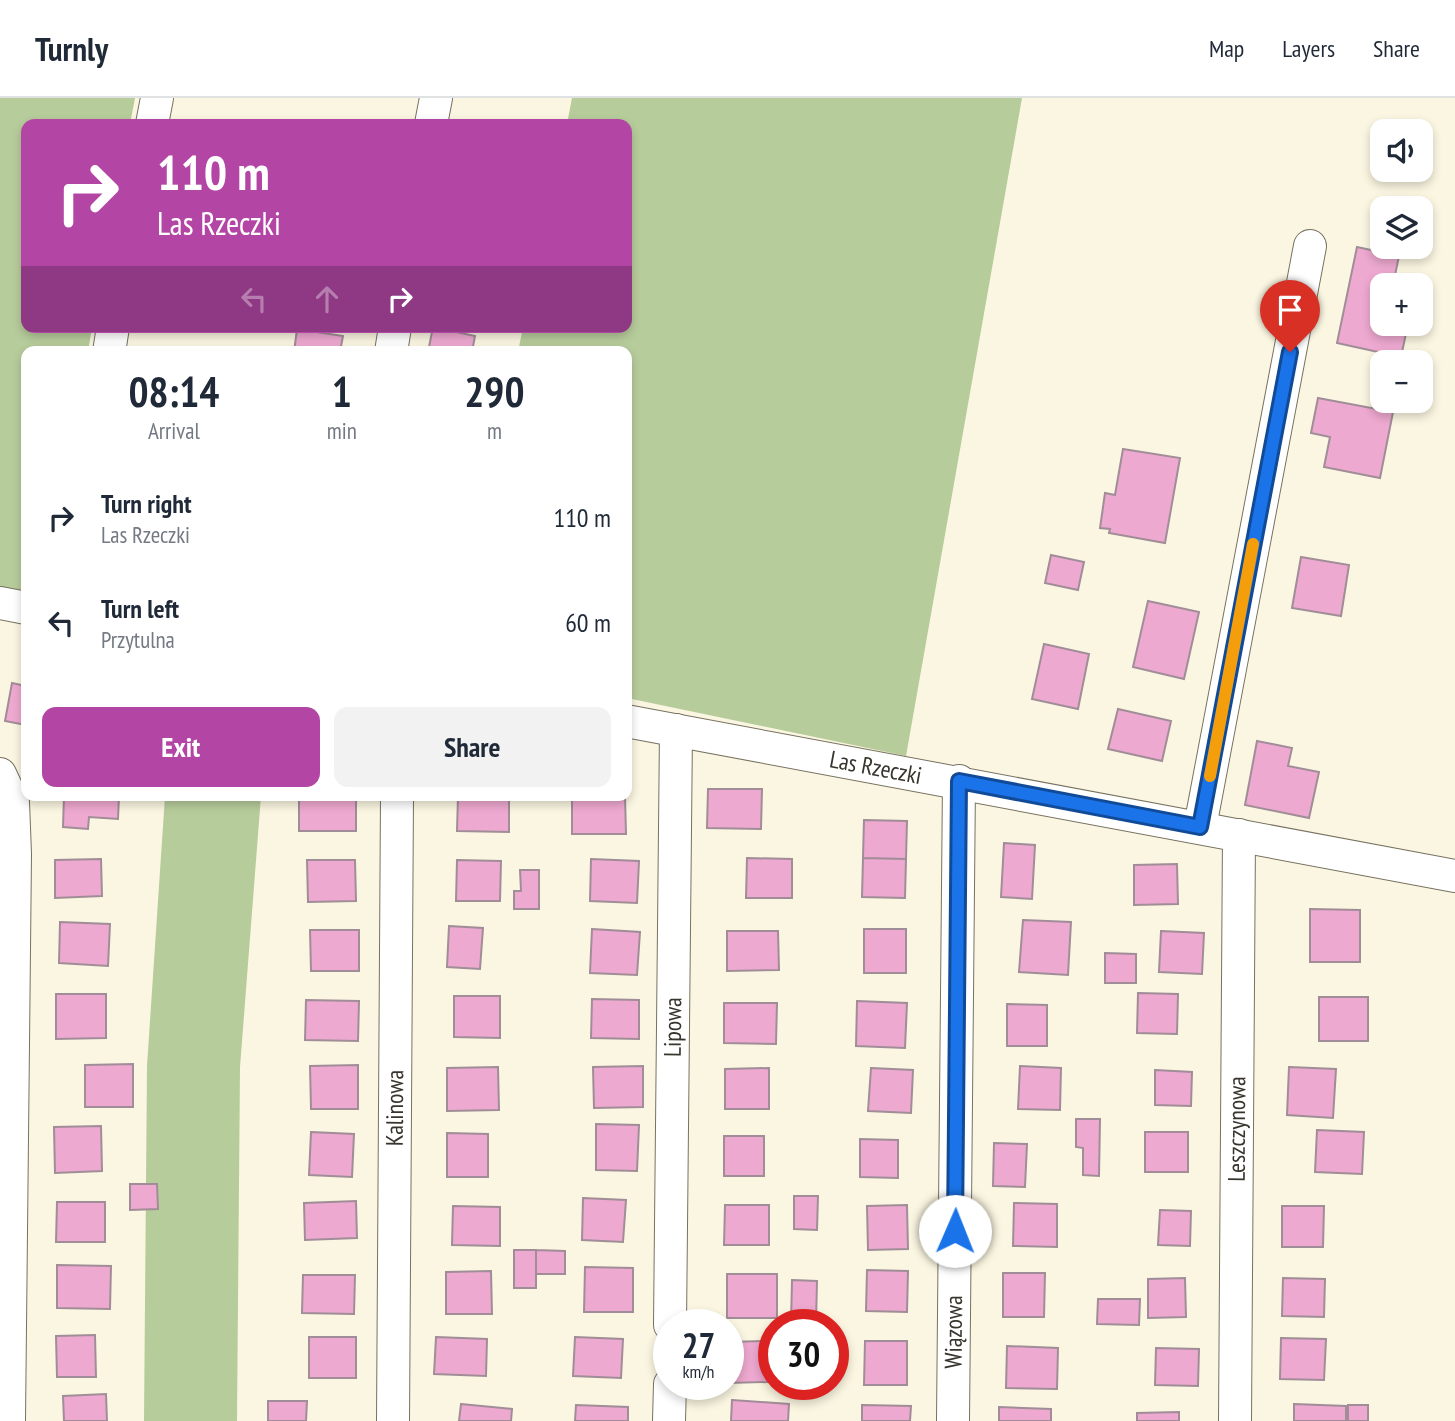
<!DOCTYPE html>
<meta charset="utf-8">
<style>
body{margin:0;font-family:"PT Sans Narrow",sans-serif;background:#f2f2f3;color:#1f2937;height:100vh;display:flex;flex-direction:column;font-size:26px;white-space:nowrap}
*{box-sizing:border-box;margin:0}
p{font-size:23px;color:#747a83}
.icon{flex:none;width:38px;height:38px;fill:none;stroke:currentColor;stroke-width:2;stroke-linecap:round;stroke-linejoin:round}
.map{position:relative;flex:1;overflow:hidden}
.drawer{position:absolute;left:21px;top:248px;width:611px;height:455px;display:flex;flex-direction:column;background:#fff;border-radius:14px;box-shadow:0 4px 10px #0003}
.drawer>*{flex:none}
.guide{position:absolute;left:21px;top:21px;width:611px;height:214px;border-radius:14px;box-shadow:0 4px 10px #0003;background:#b346a5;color:#fff;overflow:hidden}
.fabs{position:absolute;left:1370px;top:21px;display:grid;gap:14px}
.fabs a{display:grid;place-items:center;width:63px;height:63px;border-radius:14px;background:#fff;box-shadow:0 4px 10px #0003;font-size:35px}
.speed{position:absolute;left:653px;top:1211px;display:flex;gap:14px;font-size:35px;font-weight:700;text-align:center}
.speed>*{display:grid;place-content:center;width:91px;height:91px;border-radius:50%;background:#fff;box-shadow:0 4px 10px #0003;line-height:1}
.speed small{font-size:18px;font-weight:400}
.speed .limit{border:10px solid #d22;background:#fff;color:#111}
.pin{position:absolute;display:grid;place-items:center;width:60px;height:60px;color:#fff;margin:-72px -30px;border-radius:50% 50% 50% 0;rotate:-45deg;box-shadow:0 0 7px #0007}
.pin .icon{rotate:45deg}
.me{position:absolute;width:77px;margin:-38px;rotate:1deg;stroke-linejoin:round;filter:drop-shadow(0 0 5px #0008)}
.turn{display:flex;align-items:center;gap:24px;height:147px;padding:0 21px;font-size:32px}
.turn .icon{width:91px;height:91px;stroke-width:2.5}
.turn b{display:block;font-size:49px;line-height:60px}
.lanes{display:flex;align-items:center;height:66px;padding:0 21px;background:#0003;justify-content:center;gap:35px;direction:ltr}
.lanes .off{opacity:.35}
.eta{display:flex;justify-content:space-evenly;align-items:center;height:119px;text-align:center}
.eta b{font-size:42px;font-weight:800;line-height:49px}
.action{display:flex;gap:14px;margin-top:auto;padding:14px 21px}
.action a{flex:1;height:80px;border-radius:14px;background:#b346a5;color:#fff;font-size:28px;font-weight:800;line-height:80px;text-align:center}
.action a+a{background:#f2f2f3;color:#1f2937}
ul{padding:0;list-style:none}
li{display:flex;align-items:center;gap:21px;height:105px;padding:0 21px}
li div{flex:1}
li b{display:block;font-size:26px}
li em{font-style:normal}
header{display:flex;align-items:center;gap:42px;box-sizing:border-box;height:98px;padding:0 35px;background:#fff;border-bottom:2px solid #e0e1e3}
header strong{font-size:33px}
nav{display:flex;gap:38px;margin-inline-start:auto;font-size:24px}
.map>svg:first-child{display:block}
.green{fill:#b7cc9b}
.building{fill:#eea9d0;stroke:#a08d97;stroke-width:2}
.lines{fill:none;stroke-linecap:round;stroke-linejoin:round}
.minor-casing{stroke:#777260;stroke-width:34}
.minor{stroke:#fff;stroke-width:32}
.route-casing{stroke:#114b97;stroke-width:18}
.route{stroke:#1a73e8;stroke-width:12}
.slow{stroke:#f59e0b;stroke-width:12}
.labels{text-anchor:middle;stroke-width:7;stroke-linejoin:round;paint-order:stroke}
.street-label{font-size:24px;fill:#37352d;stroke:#fff}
</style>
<header>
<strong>Turnly</strong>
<nav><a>Map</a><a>Layers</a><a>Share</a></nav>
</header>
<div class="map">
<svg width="1455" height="1323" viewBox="0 0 1455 1323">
<rect width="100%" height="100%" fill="#fbf6e1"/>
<path class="green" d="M0,0H135L130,26H26V229H92L88,254H26V502L0,497Z
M572,0H1022L906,658L627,600L626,254H518L523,229H626V26H567Z
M165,698H261L240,969L237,1323H144L147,968Z"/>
<path class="building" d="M1357,149L1399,158L1393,187H1382V226H1408L1401,259L1337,245Z
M433,229L475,238L472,254H428Z
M297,231L343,238L340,254H294Z
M1318,300L1393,314L1380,380L1324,369L1330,339L1311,335Z
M1123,351L1180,360L1165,445L1109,435L1110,431L1100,430L1105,395L1115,397Z
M1051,457L1084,464L1078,492L1045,485Z
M1301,459L1349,467L1341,518L1292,510Z
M1148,503L1199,514L1184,581L1133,569Z
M1044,546L1089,556L1078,611L1032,601Z
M12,585L26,588V627L5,623Z
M1118,611L1171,623L1162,663L1108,651Z
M1257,643L1292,650L1288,668L1319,674L1309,720L1245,707Z
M708,691H762L761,731L707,730Z
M64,698H119L118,721L89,719L88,731L63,729Z
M299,698H356V733H299Z
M458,698H509V734L457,733Z
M572,698H625L626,736H572Z
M864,722L907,723L906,761L863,760Z
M1004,745L1035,747L1032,801L1001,799Z
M747,760L792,761V800H746Z
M863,760L906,761L905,800L862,799Z
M101,761L102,798L55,800V762Z
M591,761L639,763L637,805L590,803Z
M307,762H355L356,803L308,804Z
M457,762L501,763L500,803H456Z
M1177,766L1178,806L1134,807V767Z
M520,772H539V811H514V793H521Z
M1310,811L1360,812V864H1310Z
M1023,822L1071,824L1068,877L1019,874Z
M60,824L110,826L108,868L59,865Z
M449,828L483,830L480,871L447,869Z
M592,831L640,834L637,877L590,875Z
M864,831H906V875H864Z
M310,832H359V873H311Z
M727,833H778L779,872L727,873Z
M1161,833L1204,835L1202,876L1159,874Z
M1105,855L1136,856V885H1105Z
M1138,895L1178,896L1177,936L1137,935Z
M56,896H106V940L56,941Z
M454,898H500V940L454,939Z
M1319,899H1368V943H1319Z
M592,901L639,902V941L591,940Z
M306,902L359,903L358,943L305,942Z
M857,903L907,905L905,950L856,948Z
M724,905H777L776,946L724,945Z
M1007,906L1047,907V948H1007Z
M133,966V1009H85V967Z
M358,967V1011H311L310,968Z
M643,968V1009L594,1010L593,969Z
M1020,968L1061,970L1060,1012L1018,1011Z
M498,969L499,1012L447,1013V970Z
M1289,969L1336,971L1333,1020L1287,1017Z
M769,970V1011H725V971Z
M871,970L913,972L911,1015L868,1013Z
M1155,972L1192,974L1191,1008L1155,1007Z
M1076,1021H1100L1099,1078L1083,1077V1050L1076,1049Z
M596,1026L639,1027L637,1073L596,1072Z
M101,1028L102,1073L55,1075L54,1029Z
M1317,1032L1364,1034L1362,1076L1315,1074Z
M311,1034L354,1036L352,1079L309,1077Z
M1145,1034H1188V1074H1145Z
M447,1035L488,1036V1079H447Z
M724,1038H764V1078H724Z
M860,1041L898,1042V1080L860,1079Z
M994,1045L1027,1046L1025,1089L993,1088Z
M130,1086H157L158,1111L130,1112Z
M794,1098H818L817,1132L794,1131Z
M583,1100L626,1102L623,1144L582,1142Z
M356,1103L357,1140L305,1142L304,1105Z
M57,1104H105V1144H56Z
M1014,1105L1057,1106V1149L1013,1148Z
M725,1107H769V1147H724Z
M907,1107L908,1151L868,1152L867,1108Z
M453,1108L500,1109V1148L452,1147Z
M1282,1108H1324L1323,1149H1282Z
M1160,1112L1191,1113L1190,1148L1158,1147Z
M514,1152H536V1190H514Z
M536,1152L565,1153V1176H536Z
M57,1167L111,1168L110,1211L57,1210Z
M585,1169L633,1170V1214H584Z
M867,1172L908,1173L907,1214L866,1213Z
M491,1173L492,1216H446V1174Z
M1003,1175H1045L1044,1219H1003Z
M727,1176H777V1220H727Z
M303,1177H355L354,1216L302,1215Z
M1185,1180L1186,1219L1148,1220V1181Z
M1283,1180L1325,1181L1324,1219L1282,1218Z
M792,1182L817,1183L816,1225H791Z
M1098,1201H1140L1139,1227L1097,1226Z
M95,1237L96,1279H57L56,1238Z
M309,1239H356V1280H309Z
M436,1239L487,1241L486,1278L434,1276Z
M575,1239L623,1241L621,1280L573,1278Z
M1281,1240L1326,1241L1324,1282L1280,1281Z
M768,1243V1284L728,1285V1244Z
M865,1243H907V1287H864Z
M1007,1248L1058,1250L1057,1291L1006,1290Z
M1156,1250L1199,1251L1198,1288L1155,1287Z
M106,1296L107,1323H64L63,1298Z
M732,1302L789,1306L788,1323H731Z
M268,1303H307L306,1323H268Z
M461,1306L512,1311L511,1323H459Z
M1294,1306L1346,1308V1323H1294Z
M576,1307L628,1309V1323H575Z
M862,1307L911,1308L910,1323H862Z
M1348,1307H1368V1323H1348Z
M999,1309L1051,1311V1323H999Z
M1179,1314V1323H1137V1315Z"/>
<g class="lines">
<defs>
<g id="minor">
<path d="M152,26L157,0"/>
<path d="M431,26L436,0"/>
<path d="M109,254L113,229"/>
<path d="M391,254L395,229"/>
<path d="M0,505L26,510"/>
<path id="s1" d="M626,623L1455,778"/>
<path d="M0,676L13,704L15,756L9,1323"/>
<path d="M1200,729L1310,148"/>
<path id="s2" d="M670,1227L676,632"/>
<path id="s3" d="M393,1323L397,698"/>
<path d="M669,1323L670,1286"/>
<path id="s4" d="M953,1323L959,683"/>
<path id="s5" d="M1235,1323L1239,737"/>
</g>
</defs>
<use href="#minor" class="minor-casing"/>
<use href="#minor" class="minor"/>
</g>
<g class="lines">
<defs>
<path id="route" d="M955,1133L959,683L1200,729L1290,254"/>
</defs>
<use href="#route" class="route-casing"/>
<use href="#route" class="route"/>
<path class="slow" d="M1210,678L1253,446"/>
</g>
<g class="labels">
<g class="street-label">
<text dy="8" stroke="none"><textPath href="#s1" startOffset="254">Las Rzeczki</textPath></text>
<text dy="8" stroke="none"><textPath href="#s2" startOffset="298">Lipowa</textPath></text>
<text dy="8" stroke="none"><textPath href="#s3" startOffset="313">Kalinowa</textPath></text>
<text dy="8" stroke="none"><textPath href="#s5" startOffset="292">Leszczynowa</textPath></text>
<text dy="8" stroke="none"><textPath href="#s4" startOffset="89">Wiązowa</textPath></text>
</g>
</g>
</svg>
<div class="fabs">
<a><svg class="icon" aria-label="sound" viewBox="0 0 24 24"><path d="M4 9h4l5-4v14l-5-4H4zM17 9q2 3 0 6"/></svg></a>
<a><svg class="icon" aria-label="layers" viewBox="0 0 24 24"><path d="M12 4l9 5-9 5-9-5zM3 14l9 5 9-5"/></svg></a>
<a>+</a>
<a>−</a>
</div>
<div class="speed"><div>27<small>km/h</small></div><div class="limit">30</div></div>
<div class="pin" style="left:1290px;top:254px;background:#d93025"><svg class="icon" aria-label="arrive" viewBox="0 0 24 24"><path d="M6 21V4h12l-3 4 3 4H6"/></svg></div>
<svg class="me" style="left:955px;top:1133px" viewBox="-20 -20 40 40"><circle r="19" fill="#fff"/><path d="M0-13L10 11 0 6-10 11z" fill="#1a73e8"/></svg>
<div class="guide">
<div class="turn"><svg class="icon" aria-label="right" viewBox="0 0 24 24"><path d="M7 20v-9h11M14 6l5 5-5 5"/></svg><div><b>110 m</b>Las Rzeczki</div></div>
<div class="lanes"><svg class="icon off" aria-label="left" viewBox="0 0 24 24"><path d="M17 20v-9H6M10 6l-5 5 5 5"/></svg><svg class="icon off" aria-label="ahead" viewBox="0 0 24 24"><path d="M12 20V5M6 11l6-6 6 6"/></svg><svg class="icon" aria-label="right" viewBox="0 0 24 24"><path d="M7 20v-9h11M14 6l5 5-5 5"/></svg></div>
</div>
<section class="drawer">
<div class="eta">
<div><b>08:14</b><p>Arrival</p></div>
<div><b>1</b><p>min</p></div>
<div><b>290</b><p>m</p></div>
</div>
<ul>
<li><svg class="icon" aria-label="right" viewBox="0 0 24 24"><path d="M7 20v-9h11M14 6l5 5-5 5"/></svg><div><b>Turn right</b><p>Las Rzeczki</p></div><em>110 m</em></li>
<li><svg class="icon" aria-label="left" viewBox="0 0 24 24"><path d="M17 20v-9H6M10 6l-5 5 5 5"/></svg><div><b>Turn left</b><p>Przytulna</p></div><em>60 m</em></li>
</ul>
<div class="action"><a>Exit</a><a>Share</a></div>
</section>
</div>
